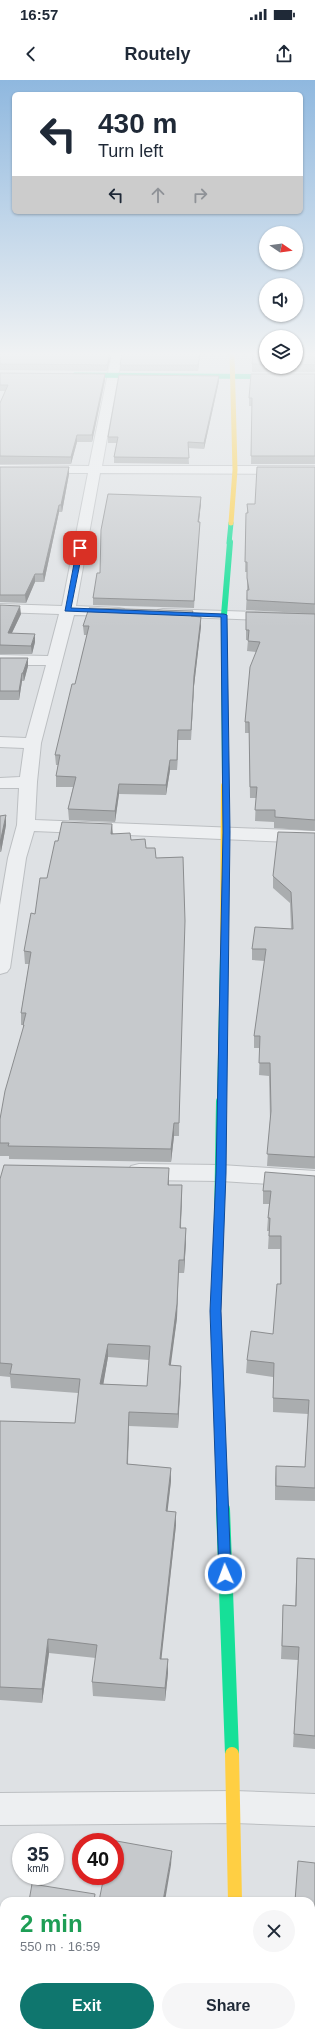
<!DOCTYPE html>
<meta charset="utf-8">
<style>
body{margin:0;font-family:Arial,sans-serif;background:#f6f6f7;color:#1f2937;height:100vh;display:flex;flex-direction:column;font-size:15px;white-space:nowrap}
*{box-sizing:border-box;margin:0}
p{font-size:13px;color:#747a83}
.icon{flex:none;width:22px;height:22px;fill:none;stroke:currentColor;stroke-width:2;stroke-linecap:round;stroke-linejoin:round}
.map{position:relative;flex:1;overflow:hidden}
.drawer{position:absolute;left:0px;top:1817px;width:315px;height:140px;display:flex;flex-direction:column;background:#fff;border-radius:12px 12px 0 0;box-shadow:0 1px 3px #0004}
.drawer>*{flex:none}
.guide{position:absolute;left:12px;top:12px;width:291px;height:122px;border-radius:6px;box-shadow:0 1px 3px #0004;background:#fff;color:#1f2937;overflow:hidden}
.needle{width:26px;rotate:103deg}
.tools{position:absolute;left:259px;top:146px;display:grid;gap:8px}
.tools a{display:grid;place-items:center;width:44px;height:44px;border-radius:50%;background:#fff;box-shadow:0 1px 3px #0004;font-size:20px}
.speed{position:absolute;left:12px;top:1753px;display:flex;gap:8px;font-size:20px;font-weight:700;text-align:center}
.speed>*{display:grid;place-content:center;width:52px;height:52px;border-radius:50%;background:#fff;box-shadow:0 1px 3px #0004;line-height:1}
.speed small{font-size:10px;font-weight:400}
.speed .limit{border:6px solid #d22;background:#fff;color:#111}
.pin{position:absolute;display:grid;place-items:center;width:34px;height:34px;color:#fff;margin:-17px;border-radius:8px;box-shadow:0 2px 6px #0006}
.me{position:absolute;width:44px;margin:-22px;rotate:358deg;stroke-linejoin:round;filter:drop-shadow(0 0 3px #0008)}
.turn{display:flex;align-items:center;gap:14px;height:84px;padding:0 20px;font-size:18px}
.turn .icon{width:52px;height:52px;stroke-width:2.5}
.turn b{display:block;font-size:28px;line-height:34px}
.lanes{display:flex;align-items:center;height:38px;padding:0 20px;background:#0003;justify-content:center;gap:20px;direction:ltr}
.lanes .off{opacity:.35}
.round{display:grid;place-items:center;flex:none;width:42px;height:42px;border-radius:21px;background:#f6f6f7}
.overview{display:flex;align-items:center;justify-content:space-between;height:68px;padding:0 20px}
h1{font-size:24px;font-weight:700;line-height:30px;color:#1e9e55}
.cta{display:flex;gap:8px;margin-top:auto;padding:8px 20px}
.cta a{flex:1;height:46px;border-radius:24px;background:#0f766e;color:#fff;font-size:16px;font-weight:700;line-height:46px;text-align:center}
.cta a+a{background:#f6f6f7;color:#1f2937}
.status{display:flex;justify-content:space-between;align-items:center;height:28px;padding:0 20px;background:#fff;direction:ltr}
.status svg{height:11px;fill:currentColor}
header{display:flex;justify-content:space-between;align-items:center;height:52px;padding:0 20px;background:#fff;font-size:18px;font-weight:700}
.map>svg:first-child{display:block}
.lines{fill:none;stroke-linecap:round;stroke-linejoin:round}
.street-casing{stroke:#bcbfc2;stroke-width:2}
.street{fill:#edeff1;fill-rule:evenodd}
.fast-far4{stroke:#16e098;stroke-width:5}
.fast-far3{stroke:#16e098;stroke-width:6}
.fast-far2{stroke:#16e098;stroke-width:8}
.fast-far1{stroke:#16e098;stroke-width:10}
.fast{stroke:#16e098;stroke-width:14}
.slow-far3{stroke:#ffcf43;stroke-width:5}
.slow-far2{stroke:#ffcf43;stroke-width:6}
.slow-far1{stroke:#ffcf43;stroke-width:8}
.slow{stroke:#ffcf43;stroke-width:14}
.jam{stroke:#f24e42;stroke-width:10}
.wall{fill:#aaadaf;fill-rule:evenodd}
.shaded-wall{fill:#8b8d8f}
.building{fill:#c6c9cc;stroke:#8b8d8f;fill-rule:evenodd}
.route{fill:#1a73e8;stroke:#114b97}
</style>
<div class="status"><b>16:57</b><svg viewBox="0 0 49 12"><path d="M0 12V9h3v3zM5 12V6h3v6zM10 12V3h3v9zM15 12V0h3v12zM26 1h20v11H26zM47 4h2v5h-2z"/></svg></div>
<header><svg class="icon" aria-label="back" viewBox="0 0 24 24"><path d="M15 5l-7 7 7 7"/></svg>Routely<svg class="icon" aria-label="share" viewBox="0 0 24 24"><path d="M12 15V3M7 8l5-5 5 5M5 13v7h14v-7"/></svg></header>
<div class="map">
<svg width="315" height="1957" viewBox="0 0 315 1957">
<rect width="100%" height="100%" fill="#dee1e4"/>
<g class="lines">
<defs>
<path id="street" d="M112,274H122L102,386H315V394L100,393L76,526L119,528L124,529L126,532L124,535L119,536L74,535L41,663L37,702L35,740L315,751V763L34,751L26,778L10,888L7,892L0,894V825L8,778L17,745L19,708H0V698L20,697L24,668L0,667V657L26,658L46,585H0V575L48,576L59,534L0,532V524L62,526L88,393H0V385L89,386Z
M163,529L315,534V542L158,536L156,533L158,530Z
M139,1084L221,1085L315,1091V1107L221,1101L139,1100L131,1098L127,1092L131,1086Z
M234,1711L315,1714V1746L234,1743L0,1745V1713Z
M218,1953H256V1957H218Z"/>
</defs>
<use href="#street" class="street-casing"/>
<use href="#street" class="street"/>
<path class="fast-far4" d="M75,295L315,297
M229,463L231,443"/>
<path class="fast-far3" d="M225,696L224,535L230,462"/>
<path class="fast-far2" d="M221,1022L224,877"/>
<path class="fast-far1" d="M219,1143L221,1021
M217,1263L223,1430"/>
<path class="fast" d="M223,1429L232,1674"/>
<path class="slow-far3" d="M231,443L235,390L232,274"/>
<path class="slow-far2" d="M225,707V696"/>
<path class="slow-far1" d="M224,877L225,706"/>
<path class="slow" d="M232,1674L235,1821"/>
<path class="jam" d="M217,1263L216,1231L219,1143"/>
</g>
<path class="wall" d="M0,274H112L107,291L0,290Z
M200,274L198,291H120V285Z
M266,274V287H296V274H315V292H252V284Z
M0,293L105,294V300L92,362H77L71,384H0V323L5,311H0Z
M315,294V384H251L252,326H249V318Z
M219,301L204,369L188,368L189,384L114,383V377L117,363H108V357Z
M0,387L69,394L62,432H59L44,502H35L26,523L0,522Z
M315,387V751L274,748V742L255,741L256,718H250L249,653H245V642L256,572L247,571L248,560H246V532L303,533L246,530L247,510V492H245L246,433H247V424H255Z
M201,417L199,442H200L199,449L194,528L93,525V518L100,493Z
M0,525L21,534L12,553L35,562L32,574H0Z
M193,531V536L201,546L194,606L191,660H178L177,690H170L166,715L119,714L115,742L69,740L68,729L73,707H56V696L58,685H56L55,675L75,604L87,555H84L83,546Z
M0,578H28V586L24,601H22L19,620H0Z
M6,735V745L1,772H0V736Z
M112,744V753L131,760L146,768L156,778L183,777L179,1056H174L171,1082L9,1079V1076H0V1039L23,950V945H21V933L29,884H25L24,871L35,834L47,798L58,761Z
M315,753V1089L267,1086L270,1040L269,996L259,995L260,968H254V956L265,881L252,880V869L291,849L290,823L273,808V796Z
M315,1096V1421L275,1420V1399L276,1386L305,1387L308,1334L273,1332V1297L246,1293L247,1280L273,1254L280,1204V1169H268L269,1151H267L269,1124H263V1111Z
M0,1099L169,1101V1105H182L181,1148L186,1161L184,1193H178L177,1238L170,1285L181,1286L178,1348L129,1346L128,1384L171,1388V1401L167,1431L176,1432V1445L161,1579H168V1593L165,1621L93,1616L92,1602L96,1578L49,1573L42,1623L0,1620V1341L75,1343L78,1313L11,1308L10,1297L0,1296ZM108,1277L149,1280L147,1306L103,1304Z
M297,1478L315,1479V1669L293,1667L298,1580L281,1579L283,1525L295,1526Z"/>
<path class="shaded-wall" d="M110,274H112L107,291V285Z
M200,274L198,291V285Z
M105,294V300L92,362V355Z
M219,296V301L204,369V363Z
M77,355V362L71,384V377Z
M69,387V394L62,432L61,425Z
M201,417V424L198,449V442Z
M59,425V432L44,502L43,494Z
M35,494V502L26,523L25,515Z
M20,526L21,534L8,561V553Z
M201,537V546L194,606L191,660L194,596Z
M35,554V562L32,574L31,566Z
M28,578V586L24,601L23,593Z
M22,593V601L19,620V611Z
M178,650V660L177,690V680Z
M170,680V690L166,715V705Z
M119,704V714L115,742V731Z
M6,735V745L1,772L0,763Z
M112,744L113,756L111,754Z
M174,1043V1056L171,1082V1069Z
M169,1088V1101L167,1118L168,1105Z
M182,1105V1118L180,1161V1148Z
M186,1148V1161L184,1193V1180Z
M179,1180L177,1238L169,1299V1285Z
M108,1264V1277L101,1318L100,1304Z
M181,1286V1299L178,1348V1334Z
M129,1332V1346L127,1398V1384Z
M171,1388V1401L166,1445V1431Z
M176,1432V1445L160,1592V1579Z
M48,1559L49,1573L42,1623V1609Z
M168,1579V1593L165,1621V1608Z
M172,1771L171,1785L165,1821H163Z"/>
<path class="building" d="M0,274H110L107,285L0,284Z
M122,274H200L198,285H120Z
M253,274H266V284H252Z
M296,274H315V285L296,284Z
M0,293L105,294L92,355H77L71,377L0,376V323L8,305H0Z
M251,294H315V376H251L252,318H249Z
M119,295L219,296L204,363L188,362L189,378L114,377L118,357H108Z
M0,387H69L61,425H59L43,494H35L25,515H0Z
M257,387H315V524L247,520V510H249L247,498V482H245L246,433H248L247,424H255Z
M108,414L201,417L198,442H200L194,521L93,518L97,493H100L101,450Z
M0,525L20,526L8,553L35,554L31,566L0,565Z
M89,528L193,531L191,536L201,537L194,596L191,650H178L177,680H170L166,705L119,704L115,731L68,729L76,697L56,696L60,675H55L72,604H75L89,546H83Z
M246,532L315,534V740L275,737V730H255L257,707H250L249,642H245L250,587L260,562L248,561L249,550H246Z
M0,578H28L23,593H22L19,611H0Z
M6,735L0,763V736Z
M62,742L112,744L111,754L130,753L131,760L145,759L146,768H155L156,778L183,777L185,841L179,1043H174L171,1069L8,1066L9,1063H0V1039L5,1011L24,945H23L26,933H21L31,872L24,871L31,833L35,834L40,798H47L55,761H58Z
M278,752L315,753V1077L267,1074L271,1031L270,983H259L260,956H254L266,869H252L255,847L293,849L291,812L273,796Z
M4,1085L169,1088L168,1105H182L180,1148H186L184,1180H179L177,1224L169,1285L181,1286L178,1334L129,1332L127,1384L171,1388L166,1431L176,1432L160,1579H168L165,1608L92,1602L97,1565L48,1559L42,1609L0,1607V1341L75,1343L80,1299L10,1294L12,1284L0,1283V1099ZM108,1264L150,1266L147,1306L100,1304Z
M265,1092L315,1096V1408L276,1406V1386L305,1387L309,1320L273,1318L274,1283L247,1280L251,1251L273,1254L277,1204H281V1156H269L270,1138H268L271,1111H263Z
M297,1478L315,1479V1656L294,1654L299,1567L282,1566L283,1525L296,1526Z
M111,1760L172,1771L163,1821H99L104,1796H115V1762H111Z
M298,1781L315,1783V1957H296V1953H311V1821H295Z
M32,1804L95,1814L94,1821H29Z
M47,1953H88V1957H47Z"/>
<linearGradient id="sky" x2="0" y2="1"><stop stop-color="#8fb8df"/><stop offset="0.5" stop-color="#f0f2f3"/><stop offset="1" stop-color="#f0f2f3" stop-opacity="0"/></linearGradient>
<rect width="315" height="548" fill="url(#sky)"/>
<path class="route" d="M80,466L83,468L71,528L224,534L227,535L230,752L226,1093L221,1231L231,1494L230,1498L225,1499L221,1498L219,1494L210,1231L216,1093L223,752L221,537L65,531L77,468Z"/>
</svg>
<div class="tools">
<a><svg class="needle" viewBox="-14 -14 28 28"><path d="M0-13l5 13h-10z" fill="#e53935"/><path d="M0 13l5-13h-10z" fill="#747a83"/></svg></a>
<a><svg class="icon" aria-label="sound" viewBox="0 0 24 24"><path d="M4 9h4l5-4v14l-5-4H4zM17 9q2 3 0 6"/></svg></a>
<a><svg class="icon" aria-label="layers" viewBox="0 0 24 24"><path d="M12 4l9 5-9 5-9-5zM3 14l9 5 9-5"/></svg></a>
</div>
<div class="speed"><div>35<small>km/h</small></div><div class="limit">40</div></div>
<div class="pin" style="left:80px;top:468px;background:#d93025"><svg class="icon" aria-label="arrive" viewBox="0 0 24 24"><path d="M6 21V4h12l-3 4 3 4H6"/></svg></div>
<svg class="me" style="left:225px;top:1494px" viewBox="-20 -20 40 40"><circle r="17" fill="#1a73e8" stroke="#fff" stroke-width="3"/><path d="M0-11L8 9 0 5-8 9z" fill="#fff"/></svg>
<div class="guide">
<div class="turn"><svg class="icon" aria-label="left" viewBox="0 0 24 24"><path d="M17 20v-9H6M10 6l-5 5 5 5"/></svg><div><b>430 m</b>Turn left</div></div>
<div class="lanes"><svg class="icon" aria-label="left" viewBox="0 0 24 24"><path d="M17 20v-9H6M10 6l-5 5 5 5"/></svg><svg class="icon off" aria-label="ahead" viewBox="0 0 24 24"><path d="M12 20V5M6 11l6-6 6 6"/></svg><svg class="icon off" aria-label="right" viewBox="0 0 24 24"><path d="M7 20v-9h11M14 6l5 5-5 5"/></svg></div>
</div>
<section class="drawer">
<div class="overview"><div><h1>2 min</h1><p>550 m · 16:59</p></div><a class="round"><svg class="icon" aria-label="close" viewBox="0 0 24 24"><path d="M6 6l12 12M18 6L6 18"/></svg></a></div>
<div class="cta"><a>Exit</a><a>Share</a></div>
</section>
</div>
